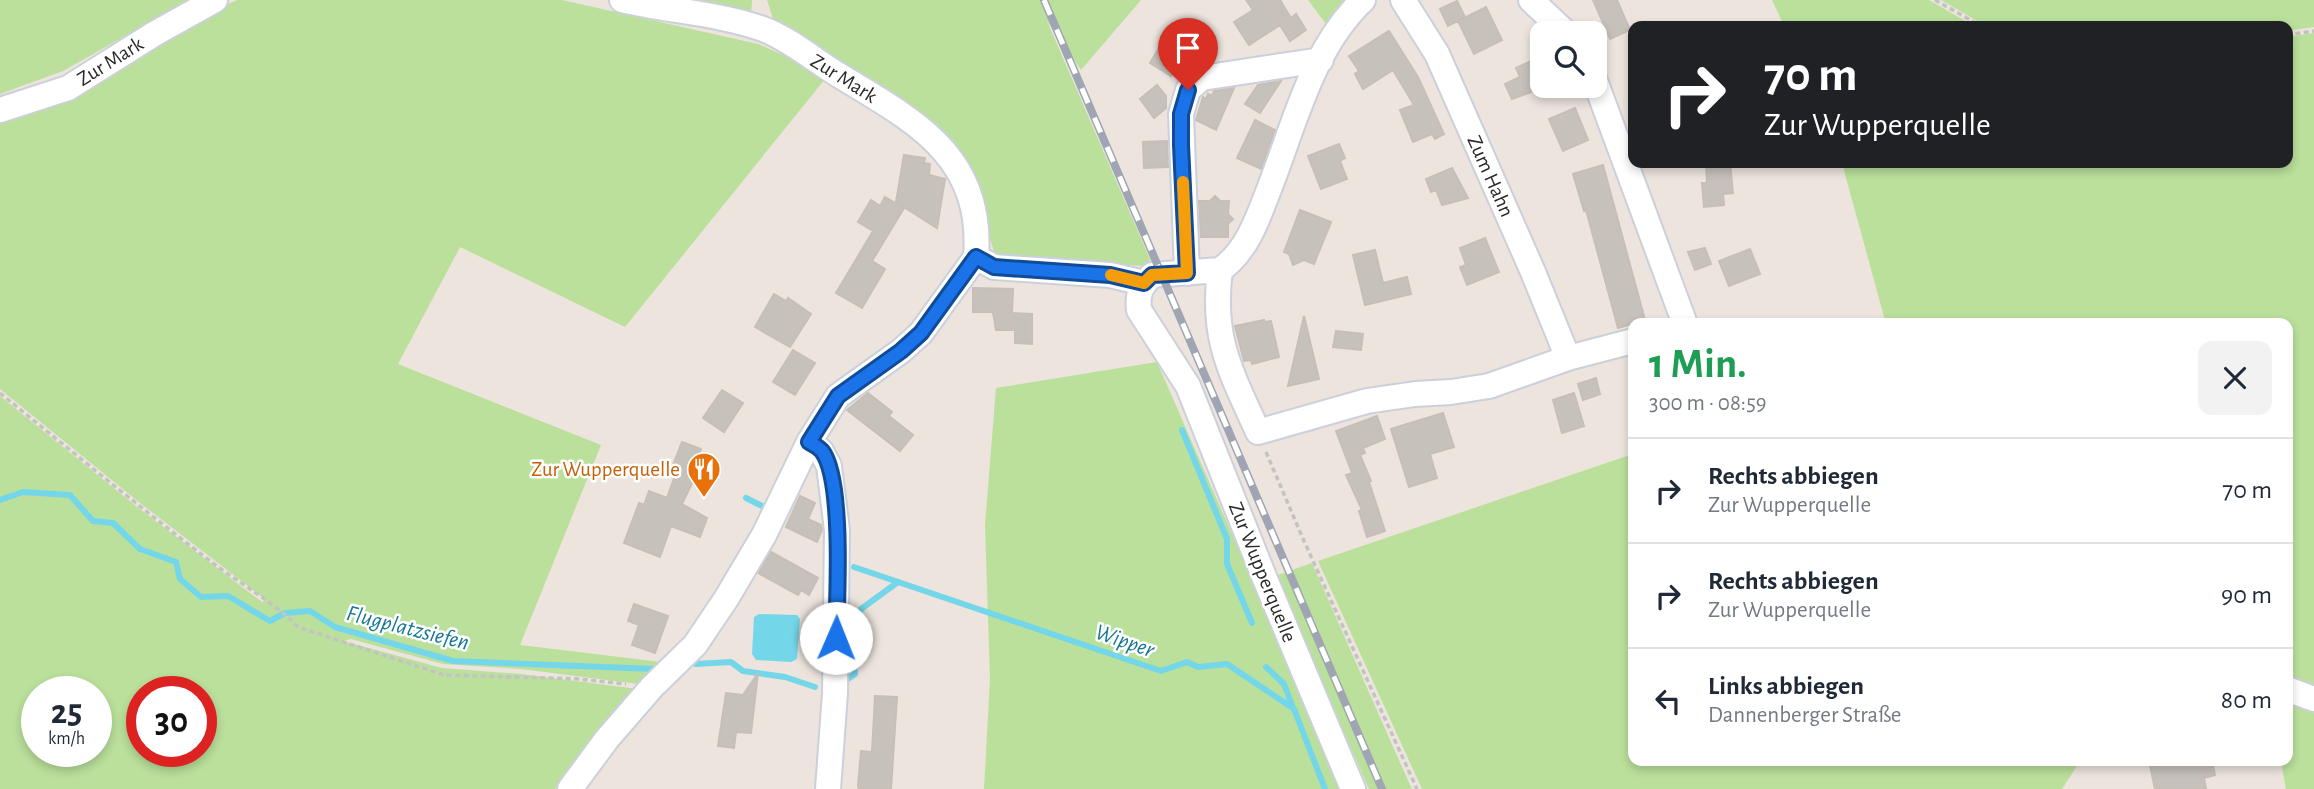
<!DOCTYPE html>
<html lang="de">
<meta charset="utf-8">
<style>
body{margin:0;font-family:"Alegreya Sans",sans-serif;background:#f2f2f3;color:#1f2937;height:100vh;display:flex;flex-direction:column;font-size:26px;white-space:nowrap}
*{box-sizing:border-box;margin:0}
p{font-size:23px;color:#747a83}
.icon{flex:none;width:38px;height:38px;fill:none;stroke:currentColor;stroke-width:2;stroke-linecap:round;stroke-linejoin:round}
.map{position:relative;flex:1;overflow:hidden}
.details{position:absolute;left:1628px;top:318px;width:665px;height:448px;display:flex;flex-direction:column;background:#fff;border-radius:14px;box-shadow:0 4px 10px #0003}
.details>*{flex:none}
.guide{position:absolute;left:1628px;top:21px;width:665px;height:147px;border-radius:14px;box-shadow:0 4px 10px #0003;background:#202124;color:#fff;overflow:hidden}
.fabs{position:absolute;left:1530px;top:21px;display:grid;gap:14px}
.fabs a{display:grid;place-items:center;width:77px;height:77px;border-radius:14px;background:#fff;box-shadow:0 4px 10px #0003;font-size:35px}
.speed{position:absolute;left:21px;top:676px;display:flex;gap:14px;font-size:35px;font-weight:700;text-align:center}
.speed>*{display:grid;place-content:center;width:91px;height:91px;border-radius:50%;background:#fff;box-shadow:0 4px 10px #0003;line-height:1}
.speed small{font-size:18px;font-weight:400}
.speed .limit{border:10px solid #d22;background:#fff;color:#111}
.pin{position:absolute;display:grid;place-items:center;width:60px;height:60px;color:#fff;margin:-72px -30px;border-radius:50% 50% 50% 0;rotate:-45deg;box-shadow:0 0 7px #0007}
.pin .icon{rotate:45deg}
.me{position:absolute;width:77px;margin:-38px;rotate:1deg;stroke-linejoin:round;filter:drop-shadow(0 0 5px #0008)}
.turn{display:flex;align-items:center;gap:24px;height:147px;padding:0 21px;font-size:32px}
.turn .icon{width:91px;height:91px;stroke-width:2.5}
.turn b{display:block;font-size:49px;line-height:60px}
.round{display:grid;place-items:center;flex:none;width:74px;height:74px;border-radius:14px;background:#f2f2f3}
.head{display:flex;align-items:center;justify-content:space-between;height:119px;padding:0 21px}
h1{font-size:42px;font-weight:600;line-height:52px;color:#1e9e55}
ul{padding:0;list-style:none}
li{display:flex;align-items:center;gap:21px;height:105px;padding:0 21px;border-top:2px solid #e0e1e3}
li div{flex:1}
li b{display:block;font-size:26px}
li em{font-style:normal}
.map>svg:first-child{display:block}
.green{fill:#bae09b;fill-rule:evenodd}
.water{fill:#74d7e9}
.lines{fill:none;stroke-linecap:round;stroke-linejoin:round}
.stream{stroke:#74d7e9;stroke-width:6}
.building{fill:#c7c1bc;stroke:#c7bfb6;stroke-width:2}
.minor-casing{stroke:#cbd0db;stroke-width:28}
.path{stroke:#c3c3c3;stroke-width:3.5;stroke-dasharray:5 3.5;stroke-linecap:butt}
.minor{stroke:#fff;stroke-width:24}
.rail-casing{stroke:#a0a5b4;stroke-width:8}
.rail{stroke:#fff;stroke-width:5;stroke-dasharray:16;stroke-linecap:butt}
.route-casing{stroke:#114b97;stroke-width:18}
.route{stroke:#1a73e8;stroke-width:12}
.slow{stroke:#f59e0b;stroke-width:12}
.labels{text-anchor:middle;stroke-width:5;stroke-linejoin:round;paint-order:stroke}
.street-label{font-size:21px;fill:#2a2a2a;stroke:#fff}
.food-label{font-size:21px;fill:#c56008;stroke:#fff;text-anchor:end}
.water-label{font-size:23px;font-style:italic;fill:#137795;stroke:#fff}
</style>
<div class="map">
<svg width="2314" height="789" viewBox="0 0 2314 789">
<rect width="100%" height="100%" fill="#ece4dd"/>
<path class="green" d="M0,0H189L63,71L0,94Z
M237,0H562L758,44L788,57L825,79L625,327L460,247L398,364L601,445L520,645L669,663L646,685L521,669L443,664L351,639L343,641L442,668L521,674L638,689L597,732L555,789H0V396L136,506L262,602L266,600L140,503L0,389V121L78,96L210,13ZM37,691H96V751H37ZM142,691H201V751H142Z
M678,0H752L751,19Z
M767,0H1141L1081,70L1047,21L1153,266L1002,261L995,255L977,194L967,170L775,25Z
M1308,0H1349L1326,24Z
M1772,0H1929L1974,26H1784Z
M1941,0H2314V27L2287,31V26H1986Z
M2314,33V694L2287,684V324H1886L1842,163H2287V37Z
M1157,362L1343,789H984L990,679L985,525L996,388Z
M1633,454V761H2080L2062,789H1422L1318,561Z
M1312,563L1398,758L1412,789H1369L1275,576Z
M2287,700L2314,710V789H2286L2281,761H2287Z"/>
<path class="water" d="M759,614L797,615L800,619L797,659L791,662L756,660L752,654L754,617Z"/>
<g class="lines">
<path class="stream" d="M1182,430L1227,539V564L1252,623
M746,498L762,506
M0,500L23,492L70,495L93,521L113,523L140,549L176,562L180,579L201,597L228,596L270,621L285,613L310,611L335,627L453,661L655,669
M854,567L1161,671L1187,662L1198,667L1227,664L1294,709L1325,789
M696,664L731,662L743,671L785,677L815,687
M1266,667L1284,684L1293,708
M846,680L855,674L852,642L861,609L898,582"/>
</g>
<path class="building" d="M1246,0H1280L1291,18L1296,14L1306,30L1290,41L1280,25L1249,45L1234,22L1253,10Z
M1593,0H1617L1630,30L1610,39Z
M1457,1L1465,17L1448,26L1440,9Z
M1486,7L1502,40L1474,54L1458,21Z
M1389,31L1418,77L1444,134L1435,139L1432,134L1413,142L1400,110L1414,105L1393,70L1363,89L1355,74L1359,71L1349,56Z
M1159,48L1180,61L1171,76L1150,63Z
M1542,56V88L1512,99L1505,84L1520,77L1516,68Z
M1281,81L1260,113L1245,104L1258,85Z
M1157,85L1166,96V108L1154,118L1140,99Z
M1234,88L1216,130L1196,120L1203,97L1206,99L1208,94L1212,96L1214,91Z
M1575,108L1588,140L1563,151L1549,119Z
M1255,120L1275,130L1261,169L1237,158Z
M1167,141L1168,167L1144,168L1143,142Z
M1339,144L1345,158L1340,161L1347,179L1321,189L1308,156Z
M904,155L925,158L924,163L930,164L929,175L945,179L937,228L896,202Z
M1706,163H1730L1733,193L1723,194L1724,205L1704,207L1702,183H1707Z
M1603,165L1645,320L1618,328L1586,210L1584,211L1573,174Z
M1452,168L1468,198L1442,205L1436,190L1431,192L1426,179Z
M1215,196L1220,201H1229L1228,214L1233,219L1228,224V237H1201L1199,201H1210Z
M885,197L904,208L872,261L885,269L862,308L836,293L873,231L858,222L871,200L880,206Z
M1300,210L1331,222L1314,264L1304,260L1293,265L1289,254L1284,252Z
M1485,238L1499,272L1467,285L1460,267L1466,265L1460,248Z
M1705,248L1711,264L1695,270L1688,252Z
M1750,249L1760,274L1729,286L1719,261Z
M1375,250L1383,283L1407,277L1411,294L1365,305L1353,255Z
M973,288L1013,289L1012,313L1032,314V344L1015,343V330H996L993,312H973Z
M774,294L786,301L788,298L811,314L790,347L755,327Z
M1304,316L1319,379L1288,386Z
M1264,320V322L1271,321L1279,357L1252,364L1251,360L1244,361L1235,326Z
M1336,331L1363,334L1361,350L1333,347Z
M793,350L815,363L795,395L773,382Z
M1596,378L1600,394L1583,400L1578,384Z
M722,390L743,403L724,432L703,418Z
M868,393L892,412L889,416L913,435L900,451L847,410Z
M1574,393L1584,426L1562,433L1553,400Z
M1443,413L1454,447L1430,454L1437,478L1409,487L1391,429Z
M1377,416L1385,439L1363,448L1365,453L1360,455L1371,481L1369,482L1385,531L1367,537L1359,511L1362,510L1346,475L1352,473L1336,431Z
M682,442L701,449L692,473L696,475L682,504L707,518L700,537L671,526L660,557L624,543L639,503L644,505L649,491L667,498L678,467L673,465Z
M800,496L815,503L808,519L821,525L822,530L817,542L786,527Z
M771,552L818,578L809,595L801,590L798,595L758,573Z
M634,604L668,616L655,653L632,645L639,625L628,621Z
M758,673L751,733L736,732L734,748L718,746L726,693L743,695Z
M875,696L897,697L891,789H859L858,786L861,751L872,752Z
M2149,761H2212L2215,775L2204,778L2206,789H2155Z"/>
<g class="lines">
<defs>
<path id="minor" d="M622,0C668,11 718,13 763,29C786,37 816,61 837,74C912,120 984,154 976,257
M1403,0L1437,54L1533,272L1568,358
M1531,0L1566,33
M1594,78L1685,324
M0,110L68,88L154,34L215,0
M976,257L994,267L1110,275L1144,283
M1220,270L1152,275C1141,286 1137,294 1139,310L1188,386L1265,579L1353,789
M1220,270C1211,339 1231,372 1258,432L1367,401L1415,394L1451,392L1489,386L1568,358L1633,341
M1220,270C1248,251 1259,215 1271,184C1295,122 1313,47 1363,0
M1187,273L1181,114L1188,90L1202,78L1321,60
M809,442L821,451L829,466L837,530L835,693L828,789
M2287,689L2314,699
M570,789L607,739L652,687L695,645L726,599L764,535L809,442L838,396L901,351L921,333L976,257"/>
</defs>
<use href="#minor" class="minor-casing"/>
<path class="path" d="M1935,0L1981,26
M2287,35L2314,31
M0,393C69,449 138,506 209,560C237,582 274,602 298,627L444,675L579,679L626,684
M1266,452L1304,541L1417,789"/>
<use href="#minor" class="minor"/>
<defs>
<path id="rail" d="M1044,0L1382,789"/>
</defs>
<use href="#rail" class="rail-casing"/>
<use href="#rail" class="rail"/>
</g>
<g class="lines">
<defs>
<path id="route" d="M836,638C837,600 844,480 822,451C819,448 813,444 809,442L838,396L901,351L921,333L976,257L994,267L1110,275L1144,283L1152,275L1187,273L1181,145V114L1188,90"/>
</defs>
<use href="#route" class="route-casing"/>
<use href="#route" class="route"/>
<path class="slow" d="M1111,275L1144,283L1152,275L1187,273L1183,182"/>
</g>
<defs>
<symbol id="restaurant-pin" viewBox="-11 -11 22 30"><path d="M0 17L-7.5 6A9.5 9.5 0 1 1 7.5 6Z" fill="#e8710a" stroke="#fff"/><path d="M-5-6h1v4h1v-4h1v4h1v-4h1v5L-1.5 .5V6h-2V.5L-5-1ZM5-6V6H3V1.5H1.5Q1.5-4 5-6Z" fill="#fff"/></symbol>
</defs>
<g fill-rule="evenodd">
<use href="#restaurant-pin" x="685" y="450" width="38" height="52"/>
</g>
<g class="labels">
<g class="street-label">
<text transform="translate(110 61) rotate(-32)" y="7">Zur Mark</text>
<text transform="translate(844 78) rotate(32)" y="7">Zur Mark</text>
<text transform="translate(1491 176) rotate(66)" y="7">Zum Hahn</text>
<text transform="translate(1263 572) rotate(68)" y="7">Zur Wupperquelle</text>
</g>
<g class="food-label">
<text x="680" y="476">Zur Wupperquelle</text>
</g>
<g class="water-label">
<text transform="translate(408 627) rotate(14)" y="8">Flugplatzsiefen</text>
<text transform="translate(1125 640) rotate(19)" y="8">Wipper</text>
</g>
</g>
</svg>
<div class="fabs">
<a><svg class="icon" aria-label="search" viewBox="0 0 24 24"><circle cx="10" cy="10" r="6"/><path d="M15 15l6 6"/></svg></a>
</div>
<div class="speed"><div>25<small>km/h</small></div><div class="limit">30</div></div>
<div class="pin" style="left:1188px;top:90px;background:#d93025"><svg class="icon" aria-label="arrive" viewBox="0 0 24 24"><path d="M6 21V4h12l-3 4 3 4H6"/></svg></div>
<svg class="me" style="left:836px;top:638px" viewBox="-20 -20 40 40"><circle r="19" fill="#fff"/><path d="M0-13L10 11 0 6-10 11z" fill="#1a73e8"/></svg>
<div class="guide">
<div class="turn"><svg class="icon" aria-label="right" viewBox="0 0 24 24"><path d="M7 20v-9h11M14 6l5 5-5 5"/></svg><div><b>70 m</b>Zur Wupperquelle</div></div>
</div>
<section class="details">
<div class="head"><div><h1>1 Min.</h1><p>300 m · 08:59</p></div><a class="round"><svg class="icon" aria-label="close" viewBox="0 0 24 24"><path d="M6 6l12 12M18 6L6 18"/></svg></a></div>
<ul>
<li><svg class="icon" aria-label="right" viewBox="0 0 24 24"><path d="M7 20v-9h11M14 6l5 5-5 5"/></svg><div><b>Rechts abbiegen</b><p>Zur Wupperquelle</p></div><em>70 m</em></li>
<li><svg class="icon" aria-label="right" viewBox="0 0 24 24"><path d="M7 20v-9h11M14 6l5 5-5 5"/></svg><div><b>Rechts abbiegen</b><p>Zur Wupperquelle</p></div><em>90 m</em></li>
<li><svg class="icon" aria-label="left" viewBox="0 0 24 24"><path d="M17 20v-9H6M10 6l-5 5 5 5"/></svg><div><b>Links abbiegen</b><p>Dannenberger Straße</p></div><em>80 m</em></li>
</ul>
</section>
</div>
